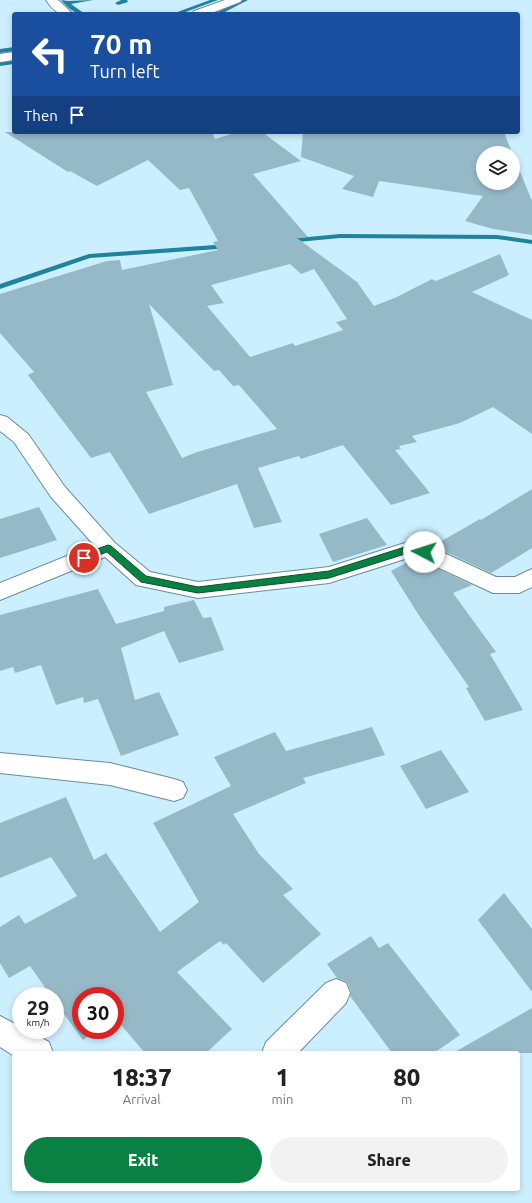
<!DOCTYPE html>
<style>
body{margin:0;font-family:Ubuntu,sans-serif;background:#f2f2f2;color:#222;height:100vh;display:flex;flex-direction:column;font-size:15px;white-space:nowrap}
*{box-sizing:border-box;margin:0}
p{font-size:13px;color:#767676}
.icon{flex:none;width:22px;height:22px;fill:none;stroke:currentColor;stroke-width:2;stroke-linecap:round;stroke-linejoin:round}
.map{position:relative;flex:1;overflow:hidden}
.drawer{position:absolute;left:12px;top:1051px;width:508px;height:140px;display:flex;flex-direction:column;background:#fff;border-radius:4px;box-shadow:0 2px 6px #0003}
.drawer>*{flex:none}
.banner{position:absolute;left:12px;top:12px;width:508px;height:122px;border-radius:4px;box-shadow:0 2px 6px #0003;background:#1a4fa0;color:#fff;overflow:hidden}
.controls{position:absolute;left:476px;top:146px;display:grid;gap:8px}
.controls a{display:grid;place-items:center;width:44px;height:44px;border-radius:50%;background:#fff;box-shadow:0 2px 6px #0003;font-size:20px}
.speed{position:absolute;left:12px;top:987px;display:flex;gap:8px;font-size:20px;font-weight:700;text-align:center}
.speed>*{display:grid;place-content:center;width:52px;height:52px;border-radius:50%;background:#fff;box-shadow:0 2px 6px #0003;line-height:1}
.speed small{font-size:10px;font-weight:400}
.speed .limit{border:6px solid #d22;background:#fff;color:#111}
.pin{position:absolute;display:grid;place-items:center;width:34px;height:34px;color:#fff;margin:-17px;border:2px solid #fff;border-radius:50%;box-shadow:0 1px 4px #0007}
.me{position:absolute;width:44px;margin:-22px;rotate:275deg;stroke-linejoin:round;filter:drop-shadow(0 0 3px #0008)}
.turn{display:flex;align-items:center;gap:14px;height:84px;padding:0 12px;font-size:18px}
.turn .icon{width:52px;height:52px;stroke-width:2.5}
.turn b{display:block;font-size:28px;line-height:34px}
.then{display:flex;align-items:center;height:38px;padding:0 12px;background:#0003;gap:8px;font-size:15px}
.eta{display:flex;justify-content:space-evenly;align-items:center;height:68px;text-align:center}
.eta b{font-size:24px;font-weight:800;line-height:28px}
.cta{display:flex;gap:8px;margin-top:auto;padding:8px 12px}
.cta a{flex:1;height:46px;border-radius:24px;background:#0b8043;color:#fff;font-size:16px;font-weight:800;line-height:46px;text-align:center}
.cta a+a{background:#f2f2f2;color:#222}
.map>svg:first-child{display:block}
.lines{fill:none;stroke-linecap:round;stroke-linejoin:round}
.stream{fill:#1f83a0;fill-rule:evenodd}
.building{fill:#96b9c7;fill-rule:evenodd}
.street-casing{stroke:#6a8c9a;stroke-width:2}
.street{fill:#fff;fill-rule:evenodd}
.route{fill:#0b8043;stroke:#07532c}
</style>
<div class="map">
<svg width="532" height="1203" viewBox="0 0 532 1203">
<rect width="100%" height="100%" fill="#cbeffe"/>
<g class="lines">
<path class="stream" d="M61,0L68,1L93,0L71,4L85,14C74,14 68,8 61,0Z
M121,0H127L128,2L118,5L115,3Z
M210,0H218L180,14H172Z
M241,0H248L221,14H214Z
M14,47V51L0,53V49Z
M14,60V64L0,66V62Z
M340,234L497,235L532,240V244L497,239L340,238L287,243L283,241L287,239Z
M229,244L233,246L232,248L90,258L0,289V284L89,254Z"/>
</g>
<path class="building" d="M5,132H212L215,139L238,132H262L301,161L253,174L308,237L297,238L357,282L374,306L397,297L432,279L436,281L500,254L509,275L472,292L532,320V434L493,407L460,423L412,436L417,442L399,446L401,449L395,450L430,493L391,505L343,445L301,459L299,456L258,468L282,522L254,528L237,484L149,514L110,452L91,458L28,375L34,372L0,333V294L107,261L120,260L122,270L218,250L213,242L218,241L189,188L180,190L148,160L97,186L70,171L68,172ZM290,264L301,274L314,269L347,319L336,322L343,330L295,346L293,343L250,357L207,306L224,303L211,285ZM149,304L214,371L219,370L233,386L239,385L277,429L197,452L182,458L146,392L173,385Z
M303,132H504L512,153H483V183H513V154L532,201V235L493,229L465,221L483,196L379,181L373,197L342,189L354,176L301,157Z
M532,489V548L491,573L433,546L480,519L481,520Z
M39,507L57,540L0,558V519Z
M367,518L387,545L333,562L319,534Z
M411,560H420L472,585L453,593L496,652L490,654L523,710L485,721L466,688L469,687L420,617L391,571Z
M98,589L116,624L164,611V607L194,600L203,618L211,617L224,650L179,663L164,631L121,648L135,700L159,692L179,735L121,756L98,699L84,703L83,697L56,705L41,665L15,673L13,667L0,671V615Z
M372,727L385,755L303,778L306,783L233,814L259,854L293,889L283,895L321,934L263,983L226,943L224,945L220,941L177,972L232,1029L206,1053H145L115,1018V996H81V1030H96L83,1040L55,1002V996H51L30,966L9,978L0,963V927L19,915L25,924L77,896L51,857L0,878V823L66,797L94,860L106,853L160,932L199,902L153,823L231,786L214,757L275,732L286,751Z
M441,750L469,792L426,809L400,766Z
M504,893L532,929V992L478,920Z
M371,936L379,948L388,943L460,1035L434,1053H392L350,996L351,992L347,982L337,978L327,964Z
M532,1008V1053H453Z"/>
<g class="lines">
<defs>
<path id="street" d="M46,0H58L73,14C58,14 55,13 46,0Z
M225,0H242L240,2L209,14H192L194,11Z
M14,52V60L0,62V54Z
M0,415L7,417L28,434L65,487L115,543L150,572L198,582L329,567L408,542L431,547L496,577H515L532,569V587L519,593H493L420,559L408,558L329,583L198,598L136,585L105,557L0,600V583L94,545L51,497L14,442L0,431Z
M0,753L110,763L174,779L183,782L187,790L183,798L174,801L110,785L0,773Z
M336,979L346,983L350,993L346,1003L298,1053H262L266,1042L326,983Z
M0,1016L21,1027V1030H27L49,1042L53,1053H14V1056L0,1047Z"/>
</defs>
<use href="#street" class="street-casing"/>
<use href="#street" class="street"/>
</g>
<path class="route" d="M108,545L111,546L146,576L198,587L329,571L408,546L424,549L428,552L424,555L408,553L329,578L198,593L141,582L107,552L84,561L79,558L80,555Z"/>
</svg>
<div class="controls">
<a><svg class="icon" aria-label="layers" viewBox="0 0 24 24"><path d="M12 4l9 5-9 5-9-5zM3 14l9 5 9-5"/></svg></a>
</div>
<div class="speed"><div>29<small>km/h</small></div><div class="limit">30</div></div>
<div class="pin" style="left:84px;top:558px;background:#d93025"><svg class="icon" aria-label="arrive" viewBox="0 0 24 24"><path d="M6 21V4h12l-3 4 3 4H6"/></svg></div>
<svg class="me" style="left:424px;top:552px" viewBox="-20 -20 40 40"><circle r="19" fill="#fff"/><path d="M0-13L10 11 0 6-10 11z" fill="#0b8043"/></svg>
<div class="banner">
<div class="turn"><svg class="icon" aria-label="left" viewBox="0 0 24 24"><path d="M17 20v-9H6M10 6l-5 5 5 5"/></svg><div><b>70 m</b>Turn left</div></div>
<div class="then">Then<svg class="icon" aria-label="arrive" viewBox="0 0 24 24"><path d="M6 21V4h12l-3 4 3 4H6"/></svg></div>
</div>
<section class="drawer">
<div class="eta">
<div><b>18:37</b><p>Arrival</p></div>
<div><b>1</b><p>min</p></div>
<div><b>80</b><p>m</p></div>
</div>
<div class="cta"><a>Exit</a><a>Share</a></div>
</section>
</div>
